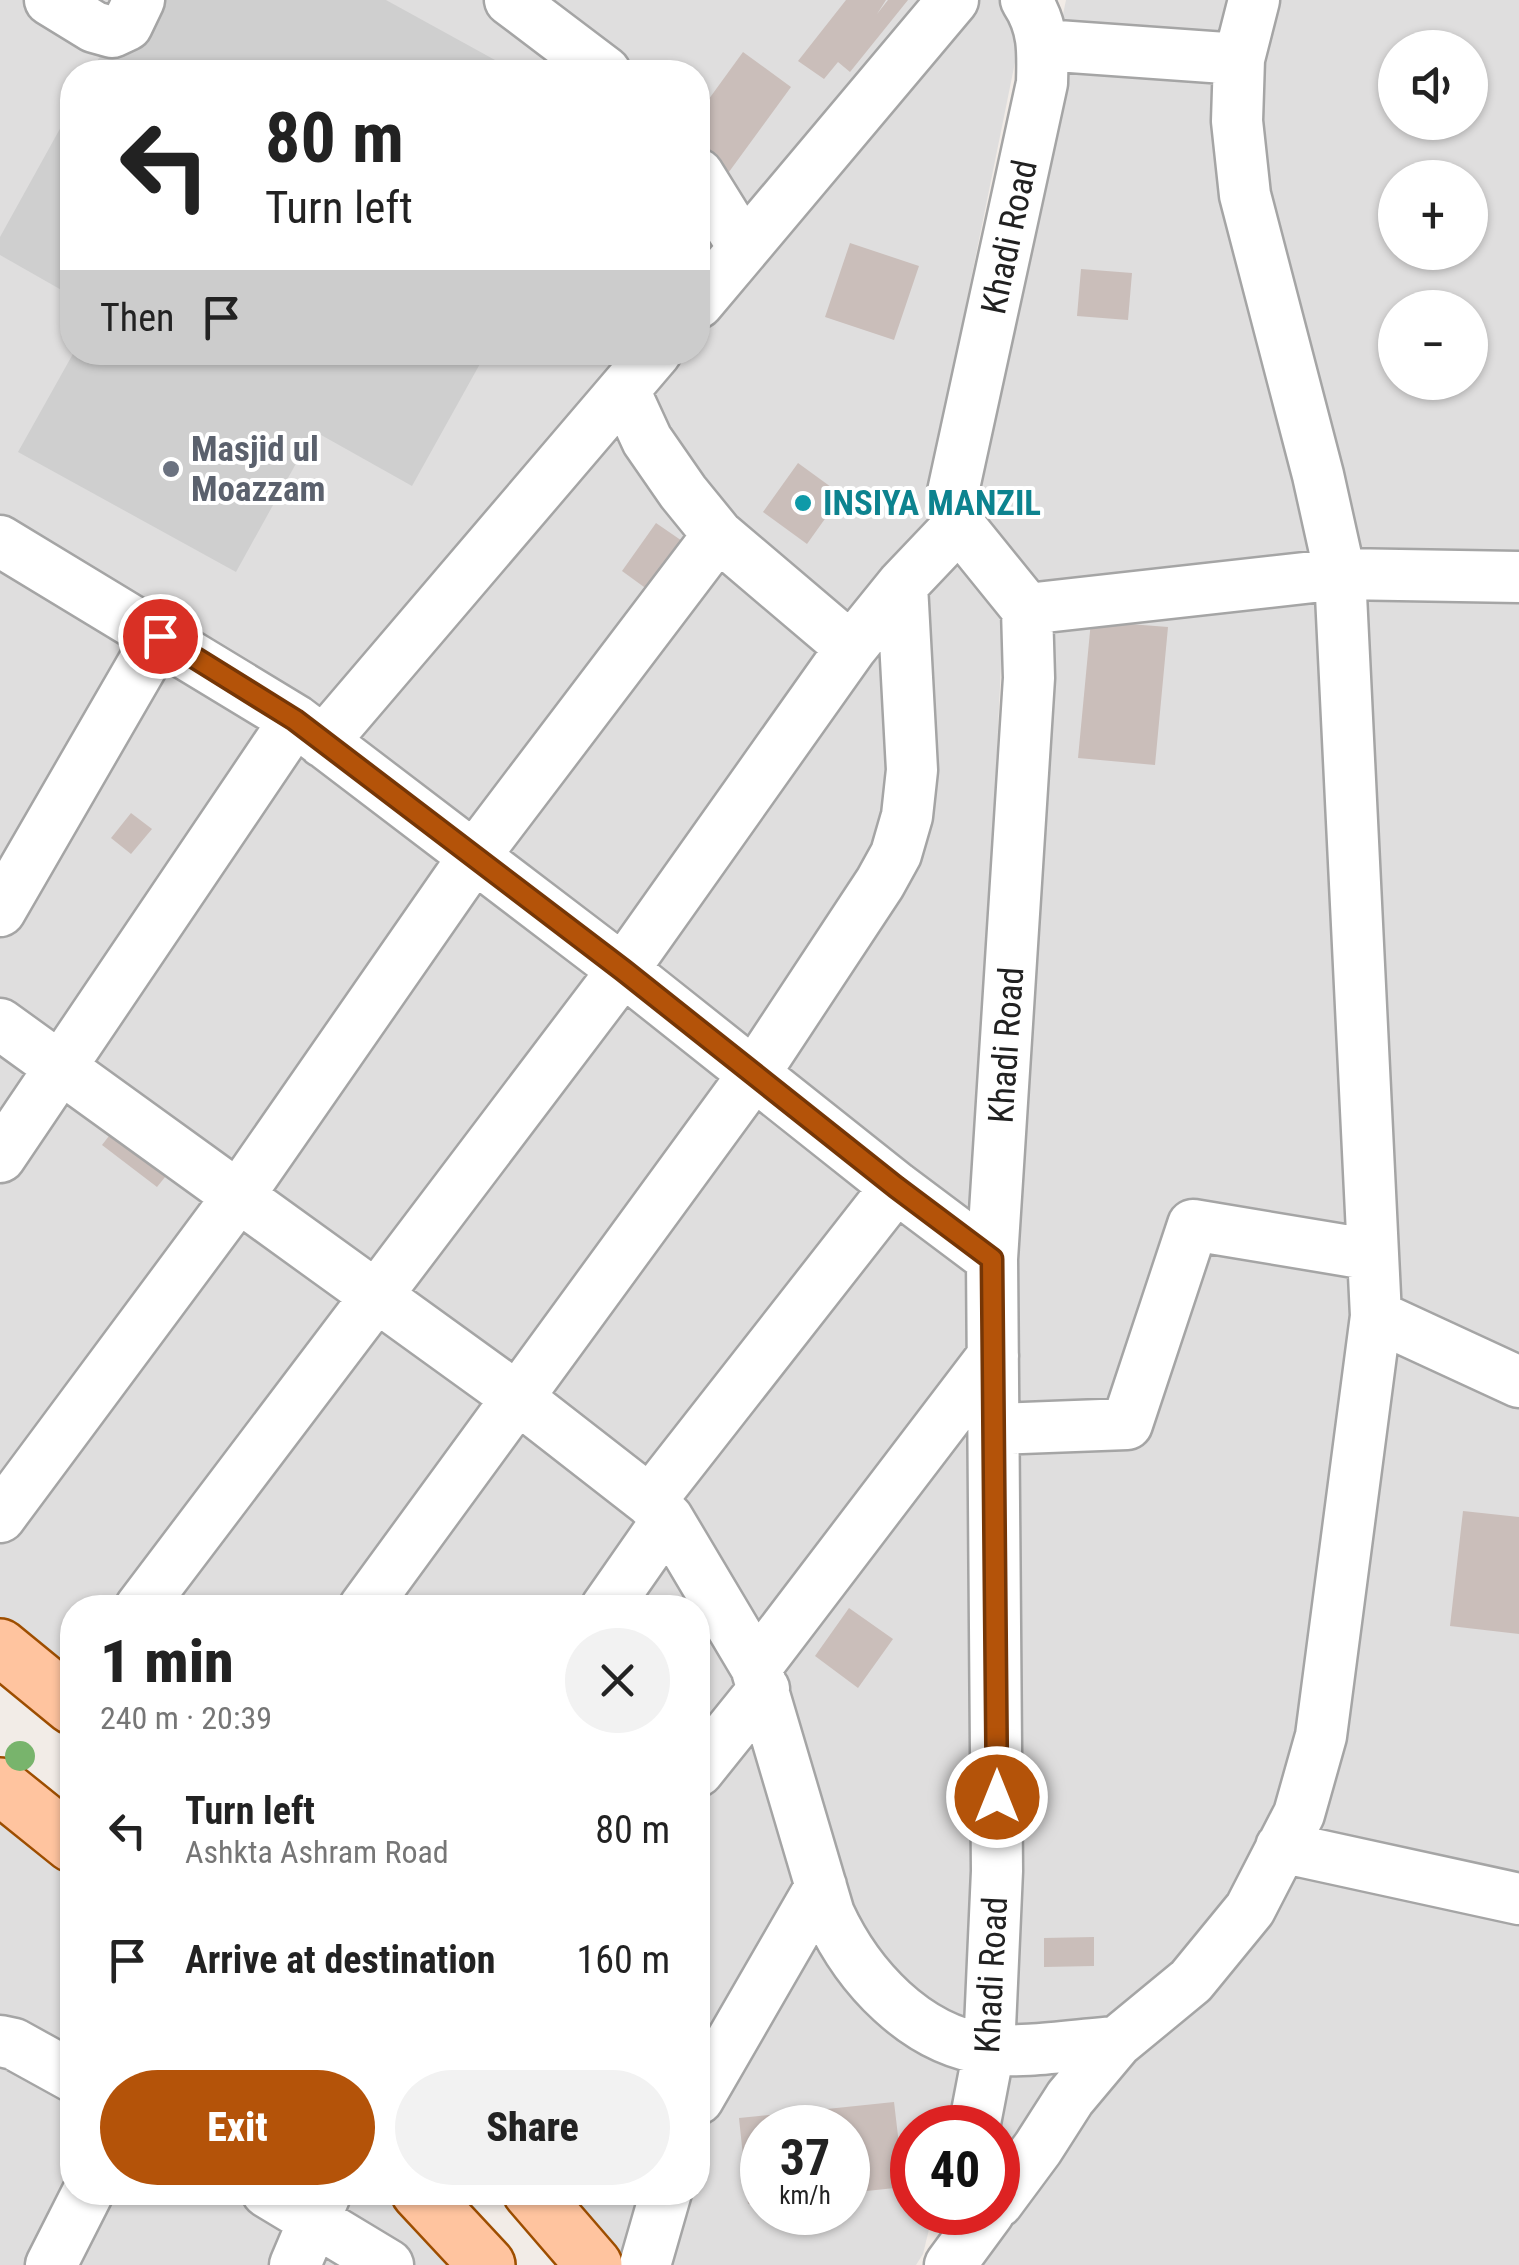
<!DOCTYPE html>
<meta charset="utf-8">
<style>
body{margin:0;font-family:"Roboto Condensed",sans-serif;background:#f2f2f2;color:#222;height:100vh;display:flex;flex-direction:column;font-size:38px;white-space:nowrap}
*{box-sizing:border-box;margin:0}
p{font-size:32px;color:#767676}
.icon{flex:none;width:55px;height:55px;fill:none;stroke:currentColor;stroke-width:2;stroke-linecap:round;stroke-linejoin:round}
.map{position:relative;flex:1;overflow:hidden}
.details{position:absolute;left:60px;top:1595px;width:650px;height:610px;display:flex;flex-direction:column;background:#fff;border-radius:40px;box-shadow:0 2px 8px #0004}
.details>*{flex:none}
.hud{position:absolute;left:60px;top:60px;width:650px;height:305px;border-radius:40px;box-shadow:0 2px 8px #0004;background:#fff;color:#222;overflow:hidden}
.buttons{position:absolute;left:1378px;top:30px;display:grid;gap:20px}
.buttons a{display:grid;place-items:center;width:110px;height:110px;border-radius:50%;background:#fff;box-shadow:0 2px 8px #0004;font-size:50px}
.speed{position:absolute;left:740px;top:2105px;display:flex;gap:20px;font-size:50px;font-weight:700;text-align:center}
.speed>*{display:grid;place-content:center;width:130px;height:130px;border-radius:50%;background:#fff;box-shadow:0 2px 8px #0004;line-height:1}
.speed small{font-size:25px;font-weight:400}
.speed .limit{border:15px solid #d22;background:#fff;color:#111}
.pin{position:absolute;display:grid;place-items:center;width:85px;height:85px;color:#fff;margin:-42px;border:5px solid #fff;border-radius:50%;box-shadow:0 2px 10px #0007}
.me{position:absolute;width:110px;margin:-55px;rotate:0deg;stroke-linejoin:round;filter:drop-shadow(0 0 8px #0008)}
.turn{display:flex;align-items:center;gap:35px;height:210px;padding:0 40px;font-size:45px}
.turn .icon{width:130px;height:130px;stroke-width:2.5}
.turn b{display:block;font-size:70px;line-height:85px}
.then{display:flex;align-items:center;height:95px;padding:0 40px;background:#0003;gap:20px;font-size:38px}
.round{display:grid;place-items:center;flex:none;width:105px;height:105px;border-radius:52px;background:#f2f2f2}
.headline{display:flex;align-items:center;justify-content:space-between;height:170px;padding:0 40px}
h1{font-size:60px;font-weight:800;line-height:75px}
.action{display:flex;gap:20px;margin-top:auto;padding:20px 40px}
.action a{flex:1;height:115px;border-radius:60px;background:#b45309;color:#fff;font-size:40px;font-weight:800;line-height:115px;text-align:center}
.action a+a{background:#f2f2f2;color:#222}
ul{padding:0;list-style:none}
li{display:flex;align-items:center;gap:30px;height:130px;padding:0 40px}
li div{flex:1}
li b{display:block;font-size:38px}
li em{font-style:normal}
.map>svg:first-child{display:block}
.residential{fill:#dfdede;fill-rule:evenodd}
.religious{fill:#cfcfcf}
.building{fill:#cabeba}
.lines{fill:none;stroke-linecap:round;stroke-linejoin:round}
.minor-casing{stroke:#a5a5a5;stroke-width:55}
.major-casing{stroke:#9e4e00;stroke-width:60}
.minor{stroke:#fff;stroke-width:50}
.major{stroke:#ffc49f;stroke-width:55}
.tree{fill:#78b46c}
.route-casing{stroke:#753606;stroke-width:25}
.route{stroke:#b45309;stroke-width:18}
.worship-dot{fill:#6b7280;stroke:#fff;stroke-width:4}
.culture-dot{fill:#0f9aa8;stroke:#fff;stroke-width:4}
.labels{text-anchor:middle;stroke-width:8;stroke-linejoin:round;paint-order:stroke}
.street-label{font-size:35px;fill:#212121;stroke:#fff}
.worship-label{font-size:35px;font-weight:bold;fill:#5b616d;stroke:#fff;text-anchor:start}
.culture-label{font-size:35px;font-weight:bold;fill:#0d838f;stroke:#fff;text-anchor:start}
</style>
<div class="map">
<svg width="1519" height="2265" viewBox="0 0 1519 2265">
<rect width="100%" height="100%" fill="#f2ece7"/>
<path class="residential" d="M0,0H1003L1025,13L924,511L1003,623L972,1278L977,1866L965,2071L952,2127L912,2128V2212L933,2213L923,2254L916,2265H617L551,2193L698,2192V1608H72V1685L0,1631ZM72,72H698V352H72ZM762,2128H848V2212H762Z
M1066,0H1519V2265H972L998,2212V2136L1011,2069L1005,1264L1039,676L964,490ZM1395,48H1470V122H1395ZM1395,178H1470V252H1395ZM1395,308H1470V382H1395Z
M0,1818L72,1874V2192L393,2193L463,2265H0Z"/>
<path class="religious" d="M132,0H386L517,72H91Z
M72,107V296L0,255V237Z
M74,352H486V353L412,486L314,431L236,572L18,452Z"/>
<path class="building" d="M846,0H886L877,14L888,0H908L850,72L838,62L824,79L798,61Z
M743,52L791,87L726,176L698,155V114Z
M850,243L919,266L894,340L825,317Z
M1081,269L1132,273L1128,320L1077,316Z
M798,463L842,495L807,544L763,512Z
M656,523L701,554L666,603L622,571Z
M1091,621L1168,627L1155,765L1078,758Z
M131,813L152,829L131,854L111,838Z
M119,1123L174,1166L157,1187L102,1145Z
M1463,1511L1519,1517V1634L1450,1626Z
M849,1608L893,1639L858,1688L815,1656Z
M1094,1937V1966L1044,1967V1938Z
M894,2102L904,2187L848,2193V2128H762V2202L748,2204L739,2118Z"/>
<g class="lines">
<defs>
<path id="minor" d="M50,0L94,27L112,32L127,25L139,0
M510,0L605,72
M1254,0L1239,59L1237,121L1245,195L1318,475L1340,574L1376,1316
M1043,45L1239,59
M698,174L744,248
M698,303L953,0
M624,390L647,440L683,492L718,535L851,648
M0,541L295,720L623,970L896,1187L992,1259
M1027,609L1340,574L1519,577
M323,742L656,352
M0,911L159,636
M0,1024L519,1399L650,1501L668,1519L756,1667L829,1914C858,1977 915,2039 986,2049C1019,2054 1082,2044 1117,2042
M0,1157L295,720
M994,1429L1127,1424L1193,1225L1373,1255
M650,1501L896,1187
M0,1517L237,1198L473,858L718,535
M140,1608L623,970L851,648L902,585L959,525
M364,1608L754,1074L880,883L896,854L907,816L912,770L902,585
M606,1608L668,1519
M756,1667L993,1356
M698,1771L764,1689
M1281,1847L1519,1899
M0,2041L14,2044L72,2076
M698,2099L821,1886
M974,2128L989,2050L997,1871L992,1259L1029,678L1027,609L959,525L953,492L1042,83C1043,52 1044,27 1026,0
M267,2192L388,2265
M998,2202L1038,2148L1070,2098L1117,2042L1191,1981L1250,1909L1299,1814L1321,1736L1376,1316L1519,1382
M51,2265L88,2192
M295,2265L326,2192
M645,2265L666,2192
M950,2265L989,2212"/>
<path id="major" d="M0,1647L72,1706
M0,1786L72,1844
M419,2192L487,2265
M531,2192L594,2265"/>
</defs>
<use href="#minor" class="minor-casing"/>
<use href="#major" class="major-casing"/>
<use href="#minor" class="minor"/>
<use href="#major" class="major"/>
</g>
<circle class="tree" cx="20" cy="1756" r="15"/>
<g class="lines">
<defs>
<path id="route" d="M160,636L295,720L623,970L896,1187L992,1259L997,1797"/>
</defs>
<use href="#route" class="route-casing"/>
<use href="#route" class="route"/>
</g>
<circle class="worship-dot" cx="171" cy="469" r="10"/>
<circle class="culture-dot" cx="803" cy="503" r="10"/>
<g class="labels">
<g class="street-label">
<text transform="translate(1009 237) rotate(-78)" y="12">Khadi Road</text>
<text transform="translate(1006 1045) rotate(-86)" y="12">Khadi Road</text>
<text transform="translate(991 1975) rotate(-87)" y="12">Khadi Road</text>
</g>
<g class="worship-label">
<text x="191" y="461">Masjid ul<tspan x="191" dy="40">Moazzam</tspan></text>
</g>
<g class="culture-label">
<text x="823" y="515">INSIYA MANZIL</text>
</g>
</g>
</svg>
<div class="buttons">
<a><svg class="icon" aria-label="sound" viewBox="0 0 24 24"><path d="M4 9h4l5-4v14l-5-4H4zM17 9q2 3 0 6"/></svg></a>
<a>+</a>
<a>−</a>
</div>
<div class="speed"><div>37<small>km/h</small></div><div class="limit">40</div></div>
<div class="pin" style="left:160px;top:636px;background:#d93025"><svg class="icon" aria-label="arrive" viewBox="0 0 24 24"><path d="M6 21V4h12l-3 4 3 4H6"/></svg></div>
<svg class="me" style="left:997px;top:1797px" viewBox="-20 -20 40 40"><circle r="17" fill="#b45309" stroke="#fff" stroke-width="3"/><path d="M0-11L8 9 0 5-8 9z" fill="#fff"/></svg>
<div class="hud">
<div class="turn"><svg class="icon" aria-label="left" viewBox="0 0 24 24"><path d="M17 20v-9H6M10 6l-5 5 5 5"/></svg><div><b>80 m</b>Turn left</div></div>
<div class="then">Then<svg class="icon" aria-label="arrive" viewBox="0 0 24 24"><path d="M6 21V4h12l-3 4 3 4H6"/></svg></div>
</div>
<section class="details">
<div class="headline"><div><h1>1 min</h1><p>240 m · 20:39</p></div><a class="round"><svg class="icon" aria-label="close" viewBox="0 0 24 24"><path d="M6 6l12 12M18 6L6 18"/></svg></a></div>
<ul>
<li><svg class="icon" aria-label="left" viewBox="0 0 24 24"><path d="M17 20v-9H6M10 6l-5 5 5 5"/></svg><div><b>Turn left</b><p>Ashkta Ashram Road</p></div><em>80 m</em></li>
<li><svg class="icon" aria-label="arrive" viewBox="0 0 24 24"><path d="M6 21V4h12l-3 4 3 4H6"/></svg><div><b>Arrive at destination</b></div><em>160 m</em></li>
</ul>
<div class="action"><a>Exit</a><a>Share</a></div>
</section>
</div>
